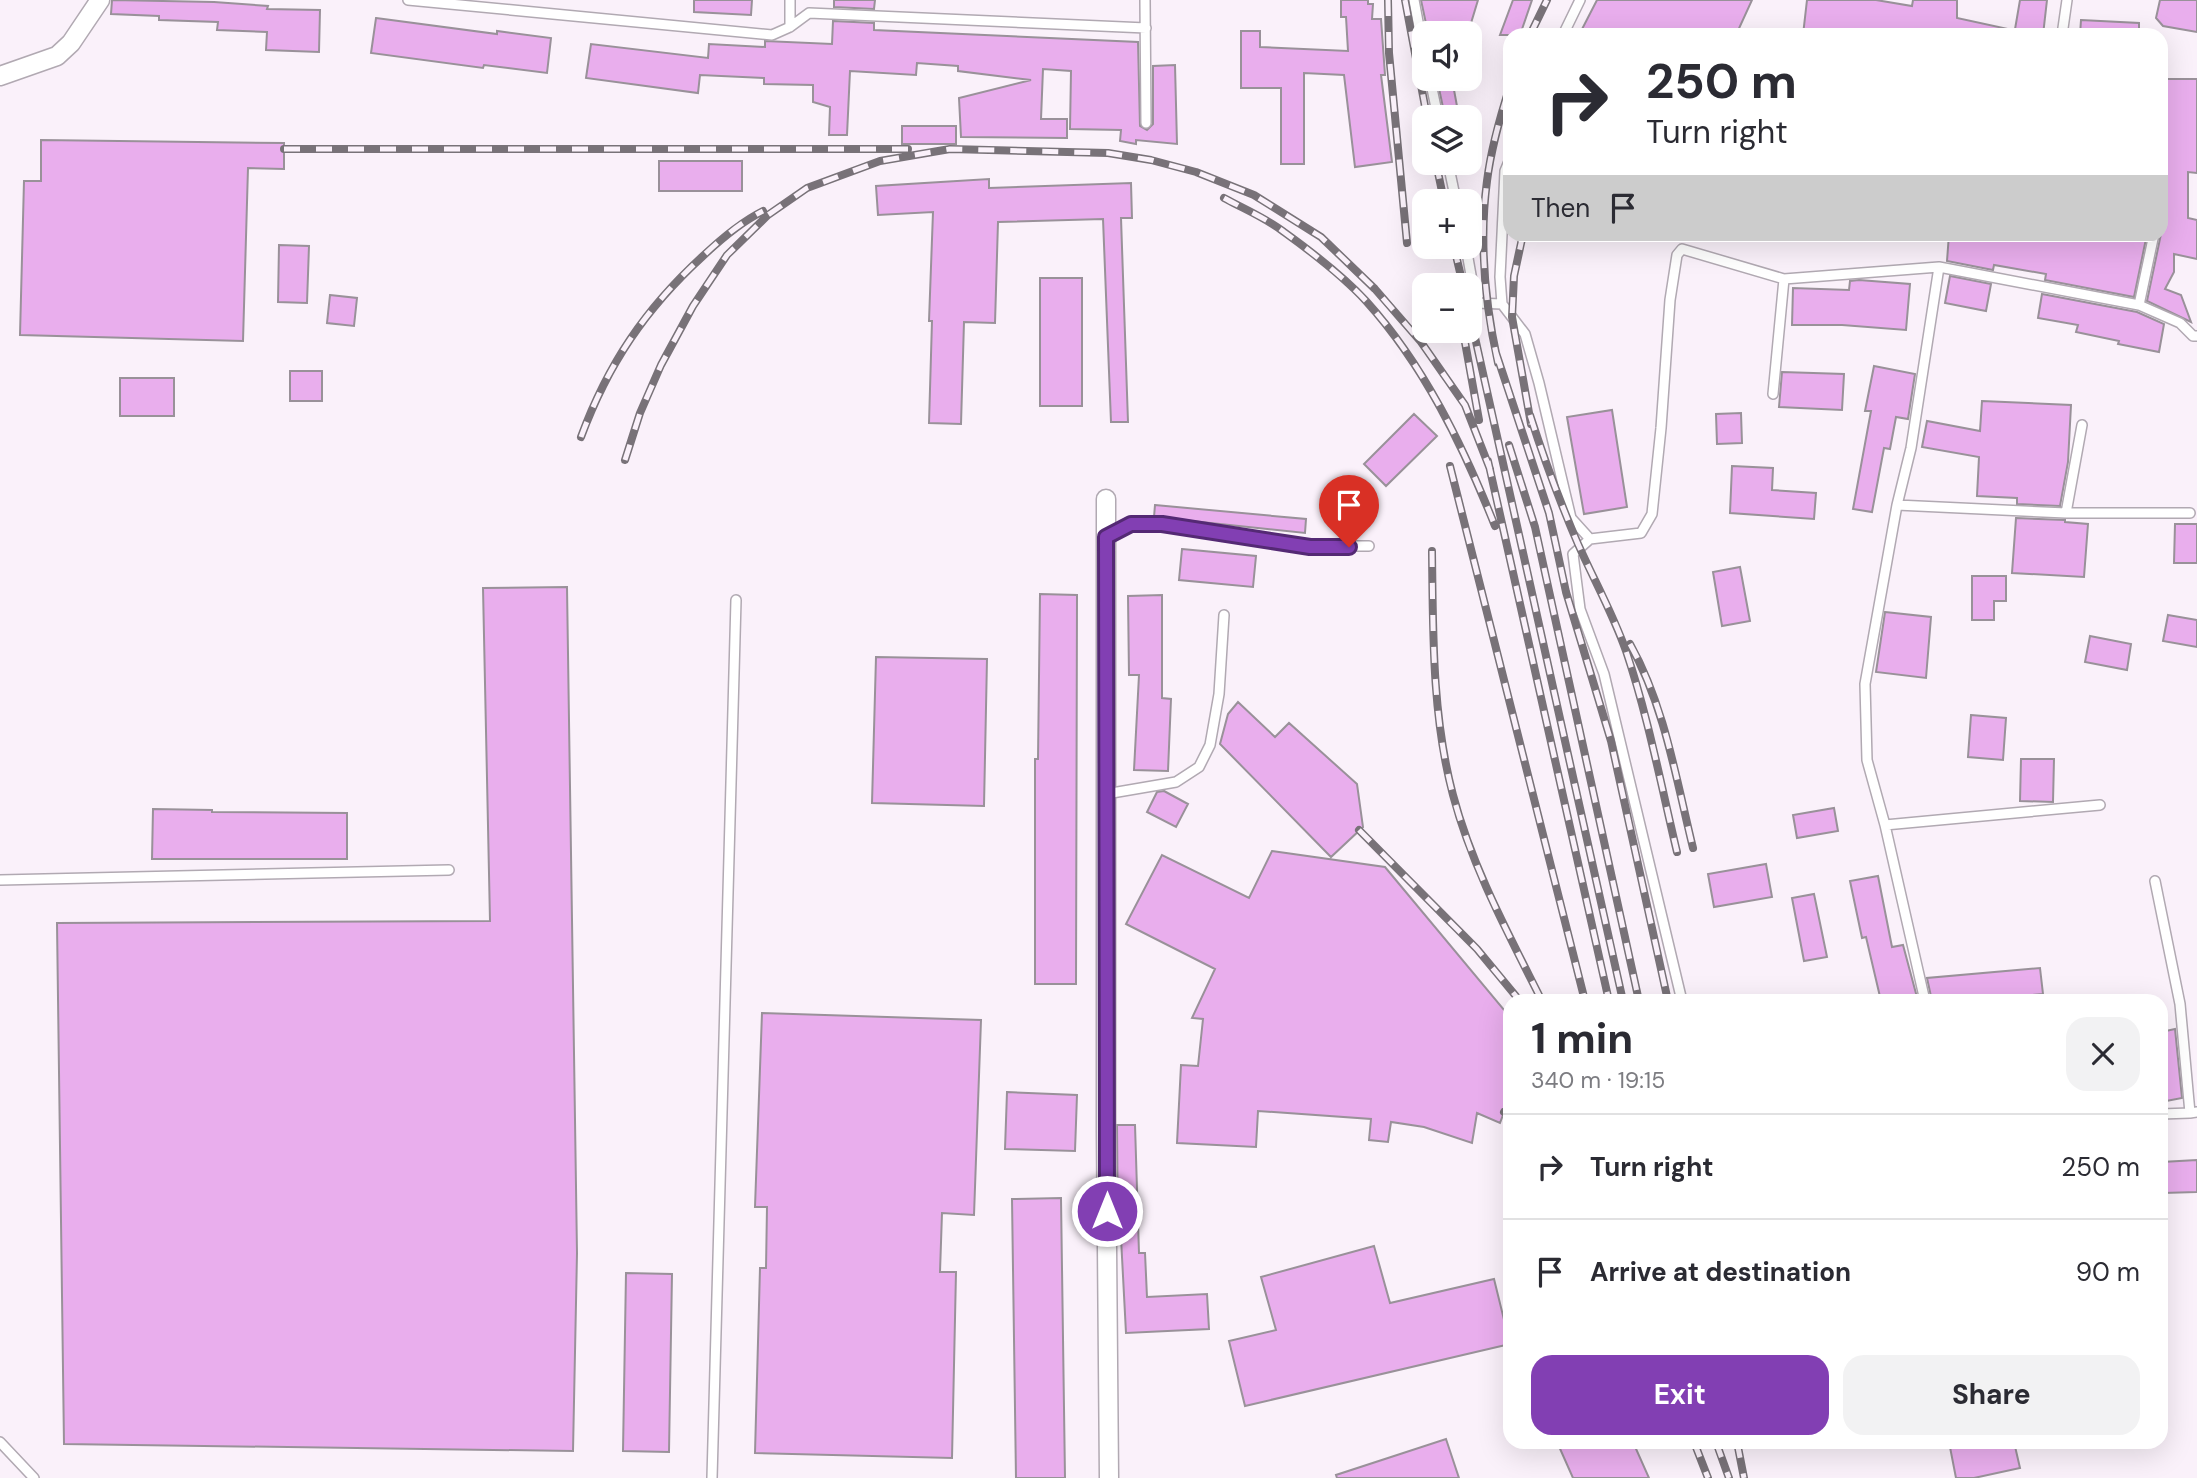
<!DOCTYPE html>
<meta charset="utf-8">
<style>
body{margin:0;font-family:"DM Sans",sans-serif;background:#f2f2f3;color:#2b2b33;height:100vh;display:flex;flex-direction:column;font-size:26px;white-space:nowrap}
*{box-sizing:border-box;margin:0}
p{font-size:23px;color:#7c7c81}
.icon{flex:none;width:38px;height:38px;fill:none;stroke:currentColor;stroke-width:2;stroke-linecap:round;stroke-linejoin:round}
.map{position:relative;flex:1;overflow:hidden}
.details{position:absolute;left:1503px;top:994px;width:665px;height:455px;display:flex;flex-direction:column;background:#fff;border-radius:21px;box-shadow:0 7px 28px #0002}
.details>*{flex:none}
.top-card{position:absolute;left:1503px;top:28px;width:665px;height:214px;border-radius:21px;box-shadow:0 7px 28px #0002;background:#fff;color:#2b2b33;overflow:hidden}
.controls{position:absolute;left:1412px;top:21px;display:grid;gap:14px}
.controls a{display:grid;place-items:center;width:70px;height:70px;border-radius:14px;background:#fff;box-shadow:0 7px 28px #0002;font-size:35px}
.pin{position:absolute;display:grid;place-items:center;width:60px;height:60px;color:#fff;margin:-72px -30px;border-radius:50% 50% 50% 0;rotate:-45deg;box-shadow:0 0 7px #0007}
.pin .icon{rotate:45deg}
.me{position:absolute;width:77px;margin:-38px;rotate:0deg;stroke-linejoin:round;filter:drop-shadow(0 0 5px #0008)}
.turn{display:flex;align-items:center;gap:24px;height:147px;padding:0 28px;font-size:32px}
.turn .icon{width:91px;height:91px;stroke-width:2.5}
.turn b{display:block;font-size:49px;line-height:60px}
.then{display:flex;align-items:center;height:66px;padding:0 28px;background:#0003;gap:14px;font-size:26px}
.round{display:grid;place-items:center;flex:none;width:74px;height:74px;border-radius:21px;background:#f2f2f3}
.head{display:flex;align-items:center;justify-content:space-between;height:119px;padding:0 28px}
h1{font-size:42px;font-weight:700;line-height:52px}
.button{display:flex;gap:14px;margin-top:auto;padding:14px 28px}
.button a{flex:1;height:80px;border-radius:21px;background:#823fb3;color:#fff;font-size:28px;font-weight:700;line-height:80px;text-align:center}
.button a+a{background:#f2f2f3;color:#2b2b33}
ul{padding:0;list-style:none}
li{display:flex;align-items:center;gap:21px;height:105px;padding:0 28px;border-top:2px solid #e1e1e2}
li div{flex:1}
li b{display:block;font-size:26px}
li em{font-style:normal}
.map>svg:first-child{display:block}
.building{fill:#e9aeed;stroke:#999199;stroke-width:2}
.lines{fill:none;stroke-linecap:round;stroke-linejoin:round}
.service-casing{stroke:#b1a9b2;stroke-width:12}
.minor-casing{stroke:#b1a9b2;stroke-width:21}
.service{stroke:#fff;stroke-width:9}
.minor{stroke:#fff;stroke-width:18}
.rail-casing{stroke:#787278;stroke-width:8}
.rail{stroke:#faf1fa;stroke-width:5;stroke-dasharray:16;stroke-linecap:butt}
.route-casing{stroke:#542974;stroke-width:18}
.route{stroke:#823fb3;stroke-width:12}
</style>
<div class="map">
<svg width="2197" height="1478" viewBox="0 0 2197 1478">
<rect width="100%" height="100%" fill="#faf1fa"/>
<path class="building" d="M112,0L214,2L268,6L267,9L320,10L319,52L266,50L267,32L217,30L218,22L159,20V16L111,14Z
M694,0H752L751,15L694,12Z
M834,0H875L874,9L834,7Z
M1341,0H1368V4H1373L1372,19H1381L1385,75H1381L1392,162L1355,167L1344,75L1304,73V164H1281V88H1241V31H1260V47L1348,51L1346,17H1341Z
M1421,0H1478L1468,33H1428Z
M1513,0H1532L1520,35H1500Z
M1597,0H1752L1736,35H1579Z
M1807,0H1876L1912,6L1913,0H1957V18L2008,29V35H1803Z
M2020,0H2047L2043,35H2014Z
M2160,0H2197V32L2163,26L2156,18Z
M376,18L497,34V31L551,38L547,73L484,65L483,68L371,53Z
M2081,20L2139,23V35H2080Z
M833,21L874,23V30L1138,42L1140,126L1147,130L1153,124V66L1175,65L1177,144L1136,140V144L1120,141L1121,130L1070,129L1071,71L1043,69L1041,119H1067V138L961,137L959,98L1031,80L958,71V66L917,63L916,75L850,71L847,135H829L830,107L813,102V85L764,84V78L700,75L698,93L586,78L591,44L708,58L709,44L765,47V41L832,44Z
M1437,79H1452L1459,117H1445Z
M2161,79H2197V173L2188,172V218L2197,220V259L2174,254V272L2165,289L2181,295L2191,322L2147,301L2161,234Z
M902,126H956V144H902Z
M41,140L284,143V169L248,168L243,341L20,335L24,181H41Z
M659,161H742V191H659Z
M989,179V188L1131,183L1132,218H1121L1128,422H1111L1103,219L998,222L995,323L964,322L961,424L929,423L932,321H929L933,212L878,215L876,186Z
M1949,234H2147L2134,297L2045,280L2046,274L1994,265L1993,270L1947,261Z
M279,245L309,246L307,303L278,302Z
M1950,276L1991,284L1986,311L1945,303Z
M1040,278H1082V406H1040Z
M1859,280L1910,284L1906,330L1842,325H1792L1793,288L1849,290L1850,281Z
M2042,294L2137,312L2164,324L2159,352L2118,344L2119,341L2076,332L2078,325L2038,318Z
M330,295L357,298L354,326L327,323Z
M1874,366L1915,374L1908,419L1896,417L1890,449L1884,448L1872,512L1853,509L1871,411H1865Z
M290,371H322V401H290Z
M1782,372L1844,374L1842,410L1779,407Z
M120,378H174V416H120Z
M1982,401L2071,405L2068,462L2060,506L2017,504V498L1977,496L1979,457L1922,447L1927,421L1980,431Z
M1612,410L1627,507L1584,514L1567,417Z
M1741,413L1742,443L1717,444L1716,414Z
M1414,414L1437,436L1386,486L1364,464Z
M1732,466L1773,468L1772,490L1816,493L1814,519L1730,513Z
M1155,505L1306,519L1305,533L1154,517Z
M2016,518L2065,520V522L2088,524L2084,577L2012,573Z
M2175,524H2197V563H2174Z
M1182,549L1256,556L1253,587L1179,580Z
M1740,567L1750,621L1722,626L1713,572Z
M1972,576H2006V601H1994V620H1972Z
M567,587L577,1253L573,1451L64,1444L57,923L490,921L483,588Z
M1040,594L1077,595L1076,984H1035V759H1038Z
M1162,595V698L1171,699L1168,771L1134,770L1139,675H1129L1128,596Z
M1885,612L1931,617L1926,678L1876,672Z
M2168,615L2197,620V647L2163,641Z
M2090,636L2131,644L2127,670L2085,662Z
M876,657L987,659L984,806L872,803Z
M1238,702L1275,737L1289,723L1357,784L1363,827L1331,857L1220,744L1228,714Z
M1971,715L2006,718L2003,760L1968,757Z
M2021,759H2054L2053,802L2020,801Z
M1164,791L1188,804L1176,827L1147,812L1157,792Z
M1834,808L1838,831L1797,838L1793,815Z
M153,809L212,810V812L347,813V859H152Z
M1272,851L1385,867L1510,1017V1096L1500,1123L1477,1113L1472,1143L1424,1127L1391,1122L1388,1142L1369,1140L1371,1119L1258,1111L1256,1147L1177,1143L1181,1065L1198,1066L1203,1019L1192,1018L1215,969L1126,924L1162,855L1249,898Z
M1766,864L1772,897L1714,907L1708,874Z
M1878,876L1892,947L1903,945L1918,1001H1881L1866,937L1862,938L1850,881Z
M1814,894L1827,957L1804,961L1792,898Z
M2040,968L2043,994L1973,1001H1932L1927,978Z
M762,1013L981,1020L974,1215L942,1213L940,1272H956L952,1458L755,1453L760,1268H766L767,1207H755Z
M2175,1029L2182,1098L2161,1102V1032Z
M1007,1092L1077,1095L1075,1151L1005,1149Z
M1117,1125H1135L1139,1253H1145L1147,1297L1207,1294L1209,1329L1126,1333L1121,1238H1118Z
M2197,1160V1192L2163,1193L2162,1162Z
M1061,1198L1065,1478H1016L1012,1199Z
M1374,1246L1390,1303L1494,1279L1510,1344L1245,1406L1229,1341L1276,1330L1261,1277Z
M626,1273L672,1274L669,1452L623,1451Z
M1446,1439L1459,1478H1337L1336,1475Z
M1557,1442H1633L1649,1478H1573Z
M1949,1442H2014L2020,1468L1974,1478H1956Z"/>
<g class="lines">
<defs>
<path id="service" d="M408,0L772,35L790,27L809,13L1146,28
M1145,0L1146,123
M1414,0L1424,54
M790,27V0
M1563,35L1580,0
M2062,35L2067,0
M1430,79L1438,117
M1510,159L1505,171L1500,277L1502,304L1525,334L1539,383L1571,518L1590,539L1641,533L1652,514L1661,428L1670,300L1677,255L1682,249L1784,279L1939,267
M1448,163L1456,201
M1466,247L1476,303L1502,304
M2139,305L2154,234
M1773,394L1784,279
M1897,505L2066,513H2190
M2066,513L2082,425
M1106,537L1131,524H1162L1310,546H1369
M1590,539L1573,554L1580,609L1604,674L1682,1001
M1106,794L1176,782L1199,767L1210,745L1219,694L1224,615
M1885,825L2100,805
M0,880L449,870
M2155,881L2180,1004L2190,1113L2197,1112
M1925,1001L1885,825L1867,760L1865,684L1897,505L1911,448L1939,267L2139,305L2180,323L2193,336H2197
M2161,1114L2190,1113
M0,1442L34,1478
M712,1478L736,600"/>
<path id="minor" d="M0,76L57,56L71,43L100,0
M1106,499V1131L1109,1478"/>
</defs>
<use href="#service" class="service-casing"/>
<use href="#minor" class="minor-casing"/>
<use href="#service" class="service"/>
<use href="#minor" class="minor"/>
<defs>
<path id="rail" d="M1388,0L1389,53L1407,243
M1405,0L1427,117
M1530,35L1547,0
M284,149H908
M1436,163L1444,201
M1224,198C1244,209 1266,218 1284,232C1309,250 1345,278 1366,301C1424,365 1463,446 1495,526
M1523,234L1514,276L1512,317L1531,424
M1454,247L1463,285
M1470,315L1623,1001
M1463,331L1479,420
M1496,353L1549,513L1566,592L1611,741L1668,1001
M1498,363C1485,304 1479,241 1487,181C1491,149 1500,117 1510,86
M1530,415C1544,459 1560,502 1578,544C1594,580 1613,614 1626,651C1648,716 1661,785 1677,852
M581,437C608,364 645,309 703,256C721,239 741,222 763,211
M1509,445L1535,527L1639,1001
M625,460L640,413L661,365L693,306L727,255L768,215L807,188L880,161L950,149L1108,153L1151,160L1196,172L1254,195L1321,237L1375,289L1421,342L1465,405L1490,469
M1488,461L1609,1001
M1450,466L1585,1001
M1432,551C1433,632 1432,716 1453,795C1472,867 1509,935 1542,1001
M1630,644C1665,707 1676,779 1693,848
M1359,830L1477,949L1520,1001
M1504,1112L1510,1115
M1694,1442L1708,1478
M1716,1442L1729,1478
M1737,1442L1744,1478"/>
</defs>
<use href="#rail" class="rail-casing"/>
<use href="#rail" class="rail"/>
</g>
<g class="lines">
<defs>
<path id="route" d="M1107,1211L1106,537L1131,524H1162L1310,547H1349"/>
</defs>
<use href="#route" class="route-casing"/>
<use href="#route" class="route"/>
</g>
</svg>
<div class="controls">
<a><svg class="icon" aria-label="sound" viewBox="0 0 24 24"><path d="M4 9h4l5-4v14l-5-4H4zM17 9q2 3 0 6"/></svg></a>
<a><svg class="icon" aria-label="layers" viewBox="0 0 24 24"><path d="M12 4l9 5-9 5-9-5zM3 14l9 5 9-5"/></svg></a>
<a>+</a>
<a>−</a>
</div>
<div class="pin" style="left:1349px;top:547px;background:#d93025"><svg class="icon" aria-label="arrive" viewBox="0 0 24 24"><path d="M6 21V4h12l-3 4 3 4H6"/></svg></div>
<svg class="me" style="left:1107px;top:1211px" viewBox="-20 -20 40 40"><circle r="17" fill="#823fb3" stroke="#fff" stroke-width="3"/><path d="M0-11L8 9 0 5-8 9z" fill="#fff"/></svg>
<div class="top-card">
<div class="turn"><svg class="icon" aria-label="right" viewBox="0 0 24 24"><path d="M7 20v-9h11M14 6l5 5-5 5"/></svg><div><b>250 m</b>Turn right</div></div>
<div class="then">Then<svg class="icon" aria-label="arrive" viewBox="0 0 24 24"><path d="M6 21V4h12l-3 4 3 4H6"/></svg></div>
</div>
<section class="details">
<div class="head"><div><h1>1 min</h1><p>340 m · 19:15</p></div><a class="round"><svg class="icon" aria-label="close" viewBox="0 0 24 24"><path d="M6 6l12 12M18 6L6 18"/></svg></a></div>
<ul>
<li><svg class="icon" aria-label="right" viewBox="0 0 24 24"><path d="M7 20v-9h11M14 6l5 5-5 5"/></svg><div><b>Turn right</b></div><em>250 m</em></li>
<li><svg class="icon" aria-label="arrive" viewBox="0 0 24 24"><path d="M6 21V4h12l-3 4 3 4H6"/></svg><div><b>Arrive at destination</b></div><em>90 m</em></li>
</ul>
<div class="button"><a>Exit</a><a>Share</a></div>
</section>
</div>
